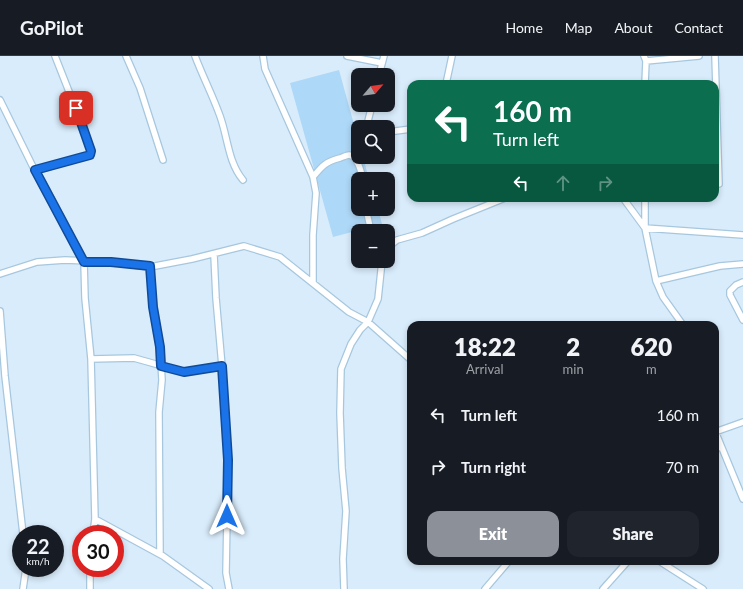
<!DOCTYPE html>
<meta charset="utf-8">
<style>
body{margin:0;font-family:Lato,sans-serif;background:#20242c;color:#f1f3f6;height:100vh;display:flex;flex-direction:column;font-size:15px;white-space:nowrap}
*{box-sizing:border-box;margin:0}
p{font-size:13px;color:#9ea1a6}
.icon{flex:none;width:22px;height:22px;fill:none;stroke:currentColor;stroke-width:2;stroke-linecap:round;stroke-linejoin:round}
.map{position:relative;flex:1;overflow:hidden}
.panel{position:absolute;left:407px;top:265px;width:312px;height:244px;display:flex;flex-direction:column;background:#171b24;border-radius:12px;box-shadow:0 2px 6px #0003}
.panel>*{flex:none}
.hud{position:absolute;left:407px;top:24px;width:312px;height:122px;border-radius:12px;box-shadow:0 2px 6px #0003;background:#0b6e4f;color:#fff;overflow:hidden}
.needle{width:26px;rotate:61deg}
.controls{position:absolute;left:351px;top:12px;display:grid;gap:8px}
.controls a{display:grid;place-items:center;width:44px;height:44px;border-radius:8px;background:#171b24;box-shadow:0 2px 6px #0003;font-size:20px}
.speed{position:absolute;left:12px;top:469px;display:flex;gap:8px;font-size:20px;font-weight:700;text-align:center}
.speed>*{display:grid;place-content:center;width:52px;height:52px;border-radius:50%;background:#171b24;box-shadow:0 2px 6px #0003;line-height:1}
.speed small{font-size:10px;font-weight:400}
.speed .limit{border:6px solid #d22;background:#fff;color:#111}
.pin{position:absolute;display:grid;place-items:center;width:34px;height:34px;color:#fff;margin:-17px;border-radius:8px;box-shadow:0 2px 6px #0006}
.me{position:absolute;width:44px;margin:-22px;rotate:0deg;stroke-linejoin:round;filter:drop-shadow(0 0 3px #0008)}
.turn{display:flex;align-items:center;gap:14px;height:84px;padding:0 20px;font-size:18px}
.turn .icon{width:52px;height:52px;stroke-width:2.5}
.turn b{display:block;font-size:28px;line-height:34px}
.lanes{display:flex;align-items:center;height:38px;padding:0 20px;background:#0003;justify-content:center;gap:20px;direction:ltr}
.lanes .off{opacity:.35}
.eta{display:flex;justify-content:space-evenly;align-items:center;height:68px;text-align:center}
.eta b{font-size:24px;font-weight:800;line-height:28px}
.cta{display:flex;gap:8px;margin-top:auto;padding:8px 20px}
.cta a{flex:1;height:46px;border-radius:12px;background:#8c9099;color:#fff;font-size:16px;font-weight:800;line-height:46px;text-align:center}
.cta a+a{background:#20242c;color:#f1f3f6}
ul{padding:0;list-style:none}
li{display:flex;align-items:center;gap:12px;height:52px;padding:0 20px}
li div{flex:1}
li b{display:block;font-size:15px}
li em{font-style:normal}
header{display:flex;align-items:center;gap:24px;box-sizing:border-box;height:56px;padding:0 20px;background:#171b24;border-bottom:1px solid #363941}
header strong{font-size:19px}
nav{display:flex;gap:22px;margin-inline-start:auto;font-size:14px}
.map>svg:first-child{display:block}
.green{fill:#aed8f7}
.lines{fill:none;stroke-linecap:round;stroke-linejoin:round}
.street-casing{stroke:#a7c7de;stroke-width:8}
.street{stroke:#fff;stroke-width:5.5}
.route-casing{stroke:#114b97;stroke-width:10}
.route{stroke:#1a73e8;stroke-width:7}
</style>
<header>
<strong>GoPilot</strong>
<nav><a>Home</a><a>Map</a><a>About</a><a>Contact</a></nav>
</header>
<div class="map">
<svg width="743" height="533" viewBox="0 0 743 533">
<rect width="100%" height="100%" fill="#d9ecfb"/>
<path class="green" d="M339,14L358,83V101H363L369,123H358V153H378L382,168L333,181L290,27Z"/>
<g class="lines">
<defs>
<path id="street" d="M126,0L140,32L163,104
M195,0C203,21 213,40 220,60C228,82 228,106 243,124
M263,0L265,13L313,121L316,137L313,179V227
M347,0L382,7
M644,0L646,5L645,28
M715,0L719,128
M646,5L699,0
M379,19L384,0
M446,28L452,0
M0,44L35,115L84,206L85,242L91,303L95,463L93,478
M368,71V65L372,49
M388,76L411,73
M35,115L90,99L91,97L81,66L55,0
M313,121C322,110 325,106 340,102C343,101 347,99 349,99C358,100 361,116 363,123
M623,142L645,172L743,179
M645,142V172L656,225L663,241L683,269
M366,153L371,175
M388,191L397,184L422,177L453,163L505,142
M214,199L216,242L224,333V351L228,404L226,517L229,533
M150,211L153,251L160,291L162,324L159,356L160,498L163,500
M0,218L37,206L65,204L111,206L150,211L192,203L244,190L280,201L349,256L368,266L411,304
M656,225L720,210L743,208
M743,226L736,229L730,235V239L743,264
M0,255L5,320L23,478
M91,303L134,302L184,316L222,310
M715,375L743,443
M715,376L743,366
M715,392L721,391
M95,463L163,500L209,533
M659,505L703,533
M90,512V533
M23,533L26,512
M344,533L343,503L346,455L342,412L340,357L341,313L351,288L360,274L368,266L378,243L382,205
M485,533L509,505
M603,533L628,505"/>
</defs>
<use href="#street" class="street-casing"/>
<use href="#street" class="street"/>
</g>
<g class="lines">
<defs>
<path id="route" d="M76,52L91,95L90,99L35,114L84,206H111L150,210L153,251L160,291L161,310L184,316L222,310L228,404L227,460"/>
</defs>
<use href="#route" class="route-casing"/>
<use href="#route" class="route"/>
</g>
</svg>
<div class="controls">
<a><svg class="needle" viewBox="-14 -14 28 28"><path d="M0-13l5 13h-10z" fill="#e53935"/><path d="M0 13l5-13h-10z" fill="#9ea1a6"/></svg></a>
<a><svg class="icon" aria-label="search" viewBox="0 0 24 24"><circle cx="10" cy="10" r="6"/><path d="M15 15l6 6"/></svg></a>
<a>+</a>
<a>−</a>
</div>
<div class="speed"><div>22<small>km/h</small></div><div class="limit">30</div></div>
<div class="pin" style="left:76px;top:52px;background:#d93025"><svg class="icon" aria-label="arrive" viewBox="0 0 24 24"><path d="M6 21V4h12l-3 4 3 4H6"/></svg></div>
<svg class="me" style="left:227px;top:460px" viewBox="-20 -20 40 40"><path d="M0-17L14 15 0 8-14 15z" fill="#1a73e8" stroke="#fff" stroke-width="4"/></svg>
<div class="hud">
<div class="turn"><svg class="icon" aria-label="left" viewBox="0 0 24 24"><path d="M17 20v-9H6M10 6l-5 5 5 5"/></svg><div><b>160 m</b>Turn left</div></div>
<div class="lanes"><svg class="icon" aria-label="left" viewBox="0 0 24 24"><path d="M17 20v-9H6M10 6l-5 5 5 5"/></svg><svg class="icon off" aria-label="ahead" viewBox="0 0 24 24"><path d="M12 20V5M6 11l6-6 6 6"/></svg><svg class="icon off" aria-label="right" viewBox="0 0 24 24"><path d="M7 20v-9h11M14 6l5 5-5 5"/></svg></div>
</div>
<section class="panel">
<div class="eta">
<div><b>18:22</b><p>Arrival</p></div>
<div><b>2</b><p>min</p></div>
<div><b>620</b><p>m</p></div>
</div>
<ul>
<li><svg class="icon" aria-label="left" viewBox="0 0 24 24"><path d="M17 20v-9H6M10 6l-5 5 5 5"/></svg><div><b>Turn left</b></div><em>160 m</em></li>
<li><svg class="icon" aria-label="right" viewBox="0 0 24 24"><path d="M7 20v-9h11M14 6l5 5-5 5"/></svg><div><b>Turn right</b></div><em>70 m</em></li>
</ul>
<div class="cta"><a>Exit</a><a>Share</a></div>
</section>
</div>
